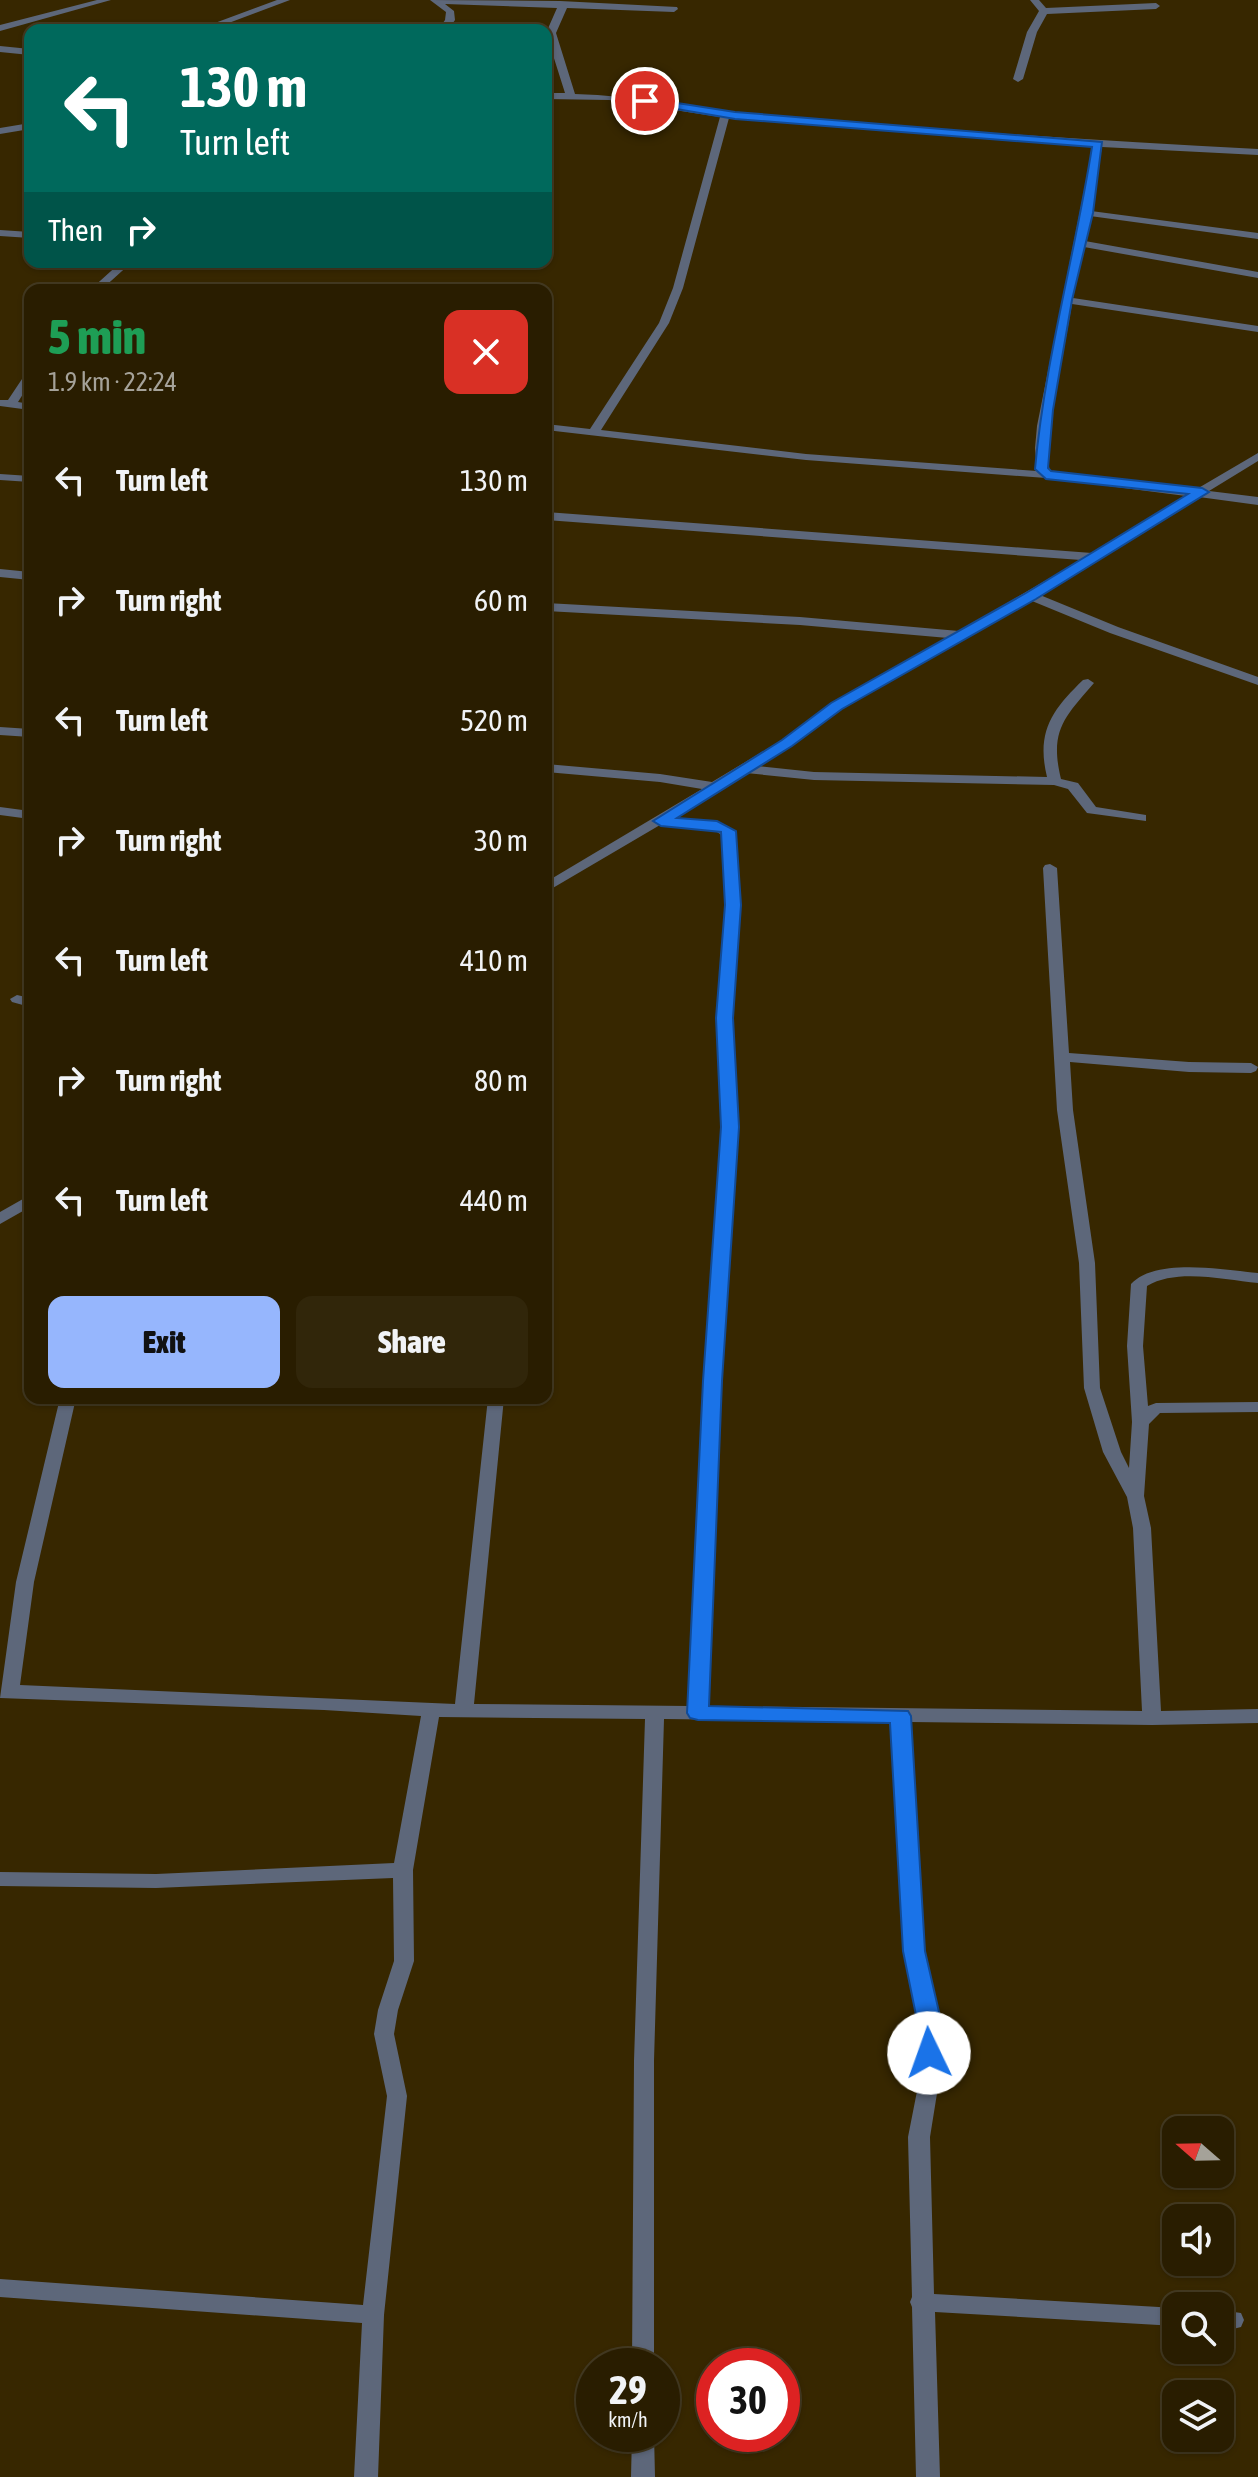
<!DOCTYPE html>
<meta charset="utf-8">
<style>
body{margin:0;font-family:"Asap Condensed",sans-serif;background:#31260a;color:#f1f3f6;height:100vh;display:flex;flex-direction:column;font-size:30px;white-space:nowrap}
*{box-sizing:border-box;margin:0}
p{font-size:26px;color:#a5a299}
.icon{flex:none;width:44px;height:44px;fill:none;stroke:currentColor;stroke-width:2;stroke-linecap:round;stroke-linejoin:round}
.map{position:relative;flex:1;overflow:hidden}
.side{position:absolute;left:24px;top:284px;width:528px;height:1120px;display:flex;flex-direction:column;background:#291d00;border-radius:16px;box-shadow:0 2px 6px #0004,0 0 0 2px #453b22}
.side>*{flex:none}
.banner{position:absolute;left:24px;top:24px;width:528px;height:244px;border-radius:16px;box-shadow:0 2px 6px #0004,0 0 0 2px #453b22;background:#00695c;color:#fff;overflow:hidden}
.needle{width:52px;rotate:290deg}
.fabs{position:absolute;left:1162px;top:2116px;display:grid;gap:16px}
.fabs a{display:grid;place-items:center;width:72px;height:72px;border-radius:16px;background:#291d00;box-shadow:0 2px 6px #0004,0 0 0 2px #453b22;font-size:40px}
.speed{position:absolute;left:576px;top:2348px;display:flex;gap:16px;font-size:40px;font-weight:700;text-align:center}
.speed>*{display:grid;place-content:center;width:104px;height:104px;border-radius:50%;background:#291d00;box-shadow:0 2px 6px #0004,0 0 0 2px #453b22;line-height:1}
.speed small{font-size:20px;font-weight:400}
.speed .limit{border:12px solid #d22;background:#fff;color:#111}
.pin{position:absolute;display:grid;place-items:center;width:68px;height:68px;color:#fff;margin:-34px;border:4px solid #fff;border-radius:50%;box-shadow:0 2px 8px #0007}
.me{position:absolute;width:88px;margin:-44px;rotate:357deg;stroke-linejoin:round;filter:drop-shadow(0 0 6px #0008)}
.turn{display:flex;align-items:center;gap:28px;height:168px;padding:0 24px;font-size:36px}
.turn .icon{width:104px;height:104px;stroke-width:2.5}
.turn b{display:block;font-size:56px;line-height:68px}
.then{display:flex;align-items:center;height:76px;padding:0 24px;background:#0003;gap:16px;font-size:30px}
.round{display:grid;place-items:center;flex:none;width:84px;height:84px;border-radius:16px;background:#31260a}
.head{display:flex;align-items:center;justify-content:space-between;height:136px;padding:0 24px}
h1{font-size:48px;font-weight:800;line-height:60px;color:#1e9e55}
.action{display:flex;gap:16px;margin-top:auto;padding:16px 24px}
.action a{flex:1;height:92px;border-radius:16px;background:#96b6fd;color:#111;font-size:32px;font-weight:800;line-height:92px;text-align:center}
.action a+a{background:#31260a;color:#f1f3f6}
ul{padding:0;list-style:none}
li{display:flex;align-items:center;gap:24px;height:120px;padding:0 24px}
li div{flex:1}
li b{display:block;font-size:30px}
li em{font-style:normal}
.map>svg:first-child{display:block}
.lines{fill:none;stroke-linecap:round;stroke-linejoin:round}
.street{fill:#5d677a;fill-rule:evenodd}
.route{fill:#1a73e8;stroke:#114b97;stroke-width:2}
</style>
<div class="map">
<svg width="1258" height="2477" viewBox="0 0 1258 2477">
<rect width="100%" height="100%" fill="#372700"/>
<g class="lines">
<path class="street" d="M97,0H111L0,31V25Z
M277,0H290L210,30H196Z
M430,0L560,1L677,7L678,9L674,12L567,8L556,33L575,94C635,95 695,110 755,115C923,129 1090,140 1258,149V155L1102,147L1091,211L1258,233V239L1090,216L1085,241L1258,272V278L1084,247L1073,298L1258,326V332L1072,304L1046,448L1050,472L1195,490L1258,453V461L1209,491L1258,497V505L1199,497L1040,595L1118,627L1258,677V685L1110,633L1032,601L841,709L792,746L758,766L814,772L1047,777C1036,732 1052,710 1083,680L1088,679L1094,683C1065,717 1049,730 1061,779L1078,783L1096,807L1146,815V821L1087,813L1068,789L1054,785L814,780L746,773L672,818L717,822L735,831L740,905L731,1018L738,1127L720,1381L708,1706L1142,1711L1133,1528L1127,1497L1103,1452L1084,1388L1079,1263L1057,1110L1043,868L1045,865L1050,864L1057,868L1069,1053L1189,1062L1251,1063L1258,1067L1256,1071L1251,1073L1189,1072L1070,1062L1073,1110L1095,1263L1100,1388L1121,1452L1129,1468L1132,1422L1127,1346L1131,1284C1156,1257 1225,1270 1258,1273V1283C1225,1280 1177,1268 1147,1286L1143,1346L1148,1406L1156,1403L1258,1402V1412L1160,1413L1149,1424L1144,1496L1151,1528L1161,1711L1258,1709V1723L1152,1725L910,1722L924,1951L940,2025L939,2081L930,2137L934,2294L1176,2308V2326L935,2312L940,2477H916L912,2307L910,2302L912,2297L908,2137L919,2081L920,2025L904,1951L891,1722L664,1719L654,2061V2366H632L634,2061L645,1719L439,1717L413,1870L414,1961L398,2010L394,2034L407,2096L384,2315L378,2477H354L362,2323L0,2297V2279L363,2305L387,2096L374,2034L378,2010L394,1961L393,1878L156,1888L0,1886V1872L156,1874L394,1863L421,1716L324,1710L0,1698L16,1582L60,1398H76L34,1582L20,1685L455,1704L488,1398H504L474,1704L689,1706L704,1381L722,1127L717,1018L726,905L723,836L714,830L660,825L546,892V882L702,789L660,782L546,772V764L660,774L712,782L782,740L831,703L948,638L800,625L546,611V603L800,617L959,631L1081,560L546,520V512L1092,553L1186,496L1046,478L806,460L546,430V424L590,429L659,323L673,288L720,117L609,100L546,99V93H565L546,33L557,8L445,4L454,11L455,20L448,30H438L445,20L446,12ZM729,118L1093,146L1037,426L1035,448L1037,471L806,454L601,430L669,323L683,288Z
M1030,0H1039L1046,8L1156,3L1160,6L1156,9L1047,14L1037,32L1023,79L1018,82L1013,79L1027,32L1039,11Z
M0,46L30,49V55L0,52Z
M30,123V129L0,134V128Z
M0,230L30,232V238L0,236Z
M121,262H132L101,290H90Z
M30,372V383L18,402L30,404V410L0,406V400H8L26,373Z
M0,474L30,476V482L0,480Z
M0,569L30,572V580L0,577Z
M0,727L30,729V737L0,735Z
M0,807L30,811V819L0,815Z
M17,995L30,998V1007L12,1002L10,999Z
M30,1195V1207L0,1224V1212Z
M1220,2310L1241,2313L1244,2320L1241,2327L1233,2329L1220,2328Z
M632,2434H654L655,2477H631Z"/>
</g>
<path class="route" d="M645,98L735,112L1102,142L1093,213L1072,300L1053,410L1048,468L1051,471L1202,488L1209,492L1036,599L842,709L792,746L677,818L717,821L736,831L741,905L733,1018L739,1127L722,1381L709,1706L908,1711L911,1716L925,1951L942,2025L941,2053L938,2059L929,2062L921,2059L918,2053V2025L903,1951L890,1723L698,1720L690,1718L687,1713L703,1381L721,1127L716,1018L725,905L721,832L661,826L653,821L782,740L831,703L1026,593L1188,494L1046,479L1035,469C1045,359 1075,255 1092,147L735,119L641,103L639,101Z"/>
</svg>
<div class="fabs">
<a><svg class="needle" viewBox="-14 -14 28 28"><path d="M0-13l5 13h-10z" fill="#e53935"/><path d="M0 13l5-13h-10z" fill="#a5a299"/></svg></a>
<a><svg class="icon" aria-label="sound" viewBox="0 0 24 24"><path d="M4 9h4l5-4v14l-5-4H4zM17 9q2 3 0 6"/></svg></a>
<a><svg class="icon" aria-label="search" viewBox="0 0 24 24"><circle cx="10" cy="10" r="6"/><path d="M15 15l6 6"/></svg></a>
<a><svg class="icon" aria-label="layers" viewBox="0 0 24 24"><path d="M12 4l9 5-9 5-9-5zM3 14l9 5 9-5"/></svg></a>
</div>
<div class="speed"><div>29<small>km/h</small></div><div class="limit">30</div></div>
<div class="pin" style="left:645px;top:101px;background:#d93025"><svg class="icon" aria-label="arrive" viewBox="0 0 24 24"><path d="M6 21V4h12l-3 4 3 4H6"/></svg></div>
<svg class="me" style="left:929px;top:2053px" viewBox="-20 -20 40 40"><circle r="19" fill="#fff"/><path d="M0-13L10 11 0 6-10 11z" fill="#1a73e8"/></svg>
<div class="banner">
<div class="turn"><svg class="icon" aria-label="left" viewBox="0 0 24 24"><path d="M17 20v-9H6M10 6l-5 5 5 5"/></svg><div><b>130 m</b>Turn left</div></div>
<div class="then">Then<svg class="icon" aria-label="right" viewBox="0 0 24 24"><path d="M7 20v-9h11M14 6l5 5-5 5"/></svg></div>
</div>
<section class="side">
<div class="head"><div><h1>5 min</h1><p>1.9 km · 22:24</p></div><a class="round" style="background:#d93025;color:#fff"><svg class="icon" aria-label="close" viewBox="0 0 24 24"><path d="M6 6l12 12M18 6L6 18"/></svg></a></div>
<ul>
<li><svg class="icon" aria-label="left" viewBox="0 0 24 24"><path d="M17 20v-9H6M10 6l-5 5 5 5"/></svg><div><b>Turn left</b></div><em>130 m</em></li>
<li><svg class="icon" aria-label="right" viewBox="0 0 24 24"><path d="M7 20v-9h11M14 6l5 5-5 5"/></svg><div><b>Turn right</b></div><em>60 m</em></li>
<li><svg class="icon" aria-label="left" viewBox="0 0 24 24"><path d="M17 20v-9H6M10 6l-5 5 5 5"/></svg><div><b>Turn left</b></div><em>520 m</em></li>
<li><svg class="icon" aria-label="right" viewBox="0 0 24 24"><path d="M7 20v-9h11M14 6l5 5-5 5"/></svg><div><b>Turn right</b></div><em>30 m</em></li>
<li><svg class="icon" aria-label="left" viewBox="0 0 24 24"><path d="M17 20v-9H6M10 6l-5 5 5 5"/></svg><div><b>Turn left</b></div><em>410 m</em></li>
<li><svg class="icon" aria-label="right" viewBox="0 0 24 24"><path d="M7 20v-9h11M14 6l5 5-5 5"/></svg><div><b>Turn right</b></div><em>80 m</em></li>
<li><svg class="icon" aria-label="left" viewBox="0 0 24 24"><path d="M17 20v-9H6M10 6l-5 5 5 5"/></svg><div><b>Turn left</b></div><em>440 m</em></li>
</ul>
<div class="action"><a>Exit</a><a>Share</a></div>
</section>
</div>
